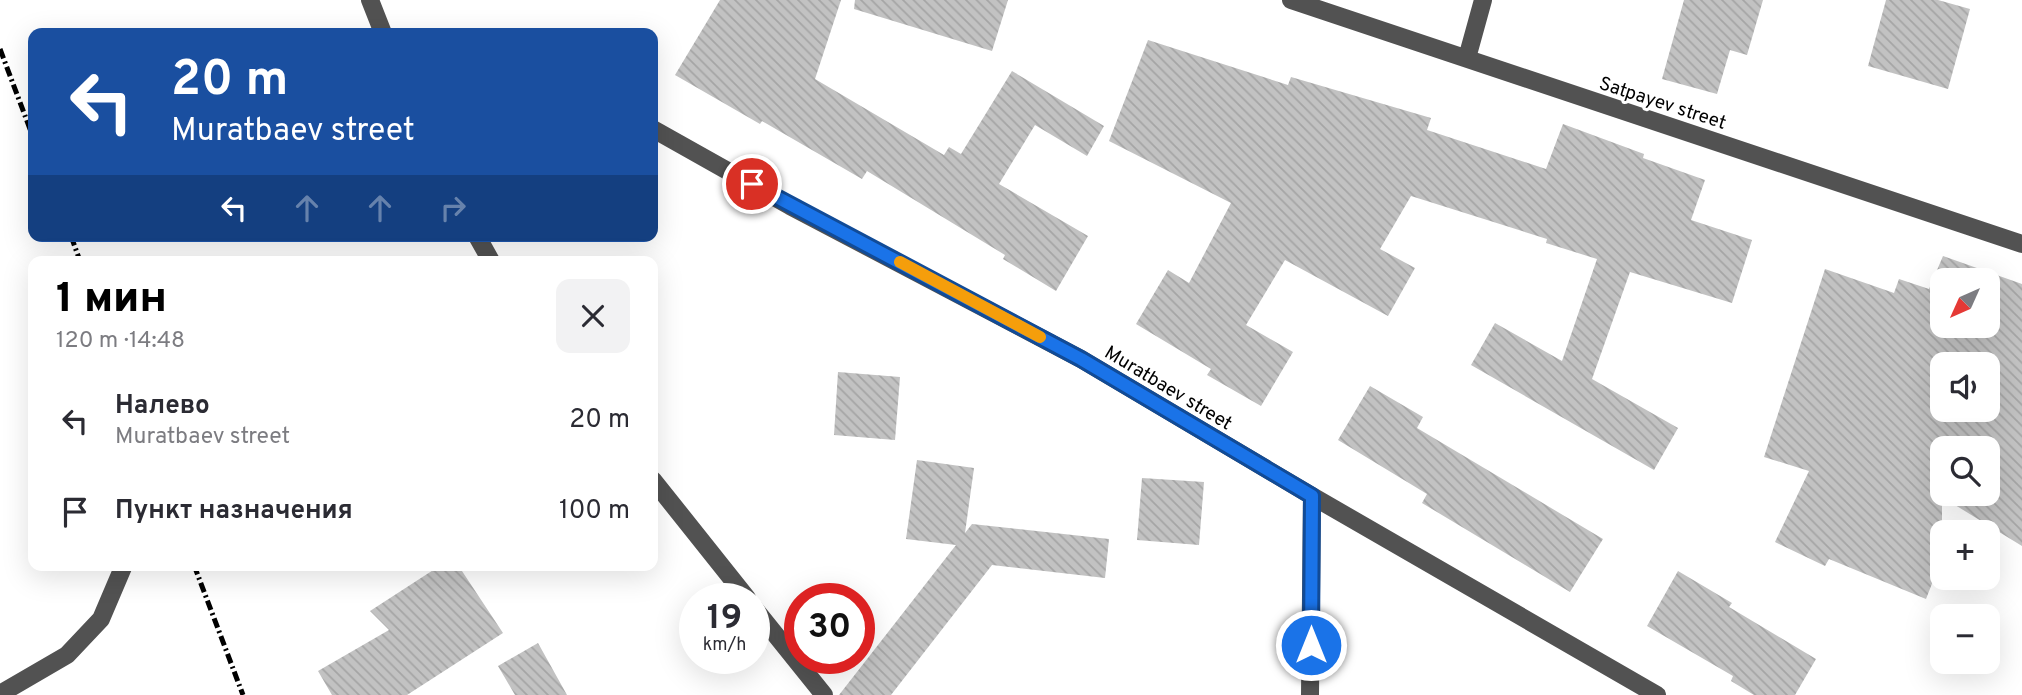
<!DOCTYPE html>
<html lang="ru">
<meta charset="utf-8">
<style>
body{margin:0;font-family:Overpass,sans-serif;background:#f2f2f3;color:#2b2b33;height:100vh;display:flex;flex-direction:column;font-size:26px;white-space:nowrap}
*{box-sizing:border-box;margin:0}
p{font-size:23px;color:#7c7c81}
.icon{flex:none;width:38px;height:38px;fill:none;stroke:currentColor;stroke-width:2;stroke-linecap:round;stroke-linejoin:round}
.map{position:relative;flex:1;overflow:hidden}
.sheet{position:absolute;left:28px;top:256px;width:630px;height:315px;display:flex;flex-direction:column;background:#fff;border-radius:14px;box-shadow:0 7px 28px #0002}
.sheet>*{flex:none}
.top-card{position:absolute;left:28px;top:28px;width:630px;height:214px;border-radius:14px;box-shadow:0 7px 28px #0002;background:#1a4fa0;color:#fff;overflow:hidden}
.needle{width:46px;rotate:225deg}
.fabs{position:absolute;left:1930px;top:268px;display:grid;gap:14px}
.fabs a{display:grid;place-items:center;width:70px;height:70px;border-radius:14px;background:#fff;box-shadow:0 7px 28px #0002;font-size:35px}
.speed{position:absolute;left:679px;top:583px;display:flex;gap:14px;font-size:35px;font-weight:700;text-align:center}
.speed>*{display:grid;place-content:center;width:91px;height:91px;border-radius:50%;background:#fff;box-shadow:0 7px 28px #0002;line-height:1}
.speed small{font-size:18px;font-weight:400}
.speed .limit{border:10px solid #d22;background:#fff;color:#111}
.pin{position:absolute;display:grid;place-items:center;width:60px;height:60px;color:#fff;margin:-30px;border:4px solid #fff;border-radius:50%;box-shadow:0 2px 7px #0007}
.me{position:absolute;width:77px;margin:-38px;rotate:0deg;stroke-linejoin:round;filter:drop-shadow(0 0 5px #0008)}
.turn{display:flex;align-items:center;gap:24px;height:147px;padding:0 28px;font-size:32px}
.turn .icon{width:91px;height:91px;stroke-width:2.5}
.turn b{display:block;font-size:49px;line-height:60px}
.lanes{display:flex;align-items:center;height:66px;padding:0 28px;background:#0003;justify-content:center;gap:35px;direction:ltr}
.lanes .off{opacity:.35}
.round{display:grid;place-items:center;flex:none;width:74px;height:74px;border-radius:14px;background:#f2f2f3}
.overview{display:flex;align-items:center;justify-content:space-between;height:119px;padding:0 28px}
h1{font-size:42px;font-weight:800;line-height:52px;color:#000}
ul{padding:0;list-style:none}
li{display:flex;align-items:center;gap:21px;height:91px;padding:0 28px}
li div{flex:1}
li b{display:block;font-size:26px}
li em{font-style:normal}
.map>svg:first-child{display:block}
.building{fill:url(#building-back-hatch);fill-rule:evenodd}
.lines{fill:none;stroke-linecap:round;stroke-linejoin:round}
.minor{stroke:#525252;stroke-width:18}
.rail{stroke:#000;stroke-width:5;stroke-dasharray:10 3.5 2 3.5;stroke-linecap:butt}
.route-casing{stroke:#114b97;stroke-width:18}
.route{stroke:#1a73e8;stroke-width:12}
.slow{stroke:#f59e0b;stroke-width:12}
.labels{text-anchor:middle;stroke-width:6;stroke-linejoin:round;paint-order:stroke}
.street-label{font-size:19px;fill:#000;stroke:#fff}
</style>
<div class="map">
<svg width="2022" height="695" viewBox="0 0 2022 695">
<defs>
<pattern id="building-back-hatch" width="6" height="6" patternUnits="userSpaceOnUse" patternTransform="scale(1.75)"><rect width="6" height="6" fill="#c2c2c2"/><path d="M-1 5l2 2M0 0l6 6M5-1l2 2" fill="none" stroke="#a5a5a5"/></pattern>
</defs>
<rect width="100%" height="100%" fill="#fff"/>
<path class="building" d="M720,0H841L815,79L944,155L949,147L961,154L1012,71L1104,126L1087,156L1035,125L999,184L1088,236L1056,291L1003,259L1005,255L867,171L862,179L762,121L760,124L675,75Z
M855,0H1008L992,51L854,9Z
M1684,0H1763L1747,55L1730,50L1717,94L1662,79Z
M1886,0H1938L1970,9L1948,89L1868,66Z
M1148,40L1288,85L1291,77L1431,118L1427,130L1546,169L1563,124L1644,154L1643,158L1705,180L1691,220L1752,240L1732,303L1630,272L1592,379L1678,428L1654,470L1471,365L1495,323L1562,361L1597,259L1546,243L1547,239L1411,196L1380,249L1415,268L1388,316L1285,260L1246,325L1293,352L1261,406L1207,375L1211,369L1136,324L1168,270L1189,283L1231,203L1109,141Z
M1943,256L2022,284V546L1942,497V558L1926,599L1829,559L1825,566L1775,542L1809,471L1764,457L1825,269L1894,293L1899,279L1929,289ZM1942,280H1988V326H1942ZM1942,364H1988V410H1942ZM1942,448H1988V494H1942Z
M838,372L900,377L895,440L834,435Z
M1370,386L1423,417L1417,428L1603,539L1570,592L1422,503L1427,494L1338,440Z
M917,460L974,468L965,533L972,524L1109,539L1105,578L992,565L891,695H839L956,545L906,539Z
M1142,478L1204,482L1199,545L1137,540Z
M441,565H458L503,633L407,695H332L318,671L389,630L370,611Z
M1678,571L1732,603L1729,607L1816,659L1795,695H1754L1731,681L1733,676L1647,626Z
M538,643L567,695H515L498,666Z"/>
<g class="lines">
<path class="minor" d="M370,0L383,33
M1291,0L2022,244
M1467,58L1483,0
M653,129L790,206L1081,359L1312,496L1657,695
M477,236L491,261
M653,480L747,598
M754,608L824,695
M0,694L67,655L101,619L124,565
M1310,695L1312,496"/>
<path class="rail" d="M0,49L33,137
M71,236L80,261
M194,565L243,695"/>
</g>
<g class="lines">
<defs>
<path id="route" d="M752,184L1081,359L1312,496L1311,645"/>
</defs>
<use href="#route" class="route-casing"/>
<use href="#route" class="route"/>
<path class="slow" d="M900,262L1040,337"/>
</g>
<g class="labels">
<g class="street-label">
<text transform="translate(1663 102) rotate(18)" y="7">Satpayev street</text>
<text transform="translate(1169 387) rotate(31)" y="7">Muratbaev street</text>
</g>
</g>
</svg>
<div class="fabs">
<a><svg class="needle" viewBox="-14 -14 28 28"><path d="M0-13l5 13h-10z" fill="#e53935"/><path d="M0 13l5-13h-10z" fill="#7c7c81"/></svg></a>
<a><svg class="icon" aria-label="sound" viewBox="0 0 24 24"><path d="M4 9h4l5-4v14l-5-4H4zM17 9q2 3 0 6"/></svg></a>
<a><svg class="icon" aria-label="search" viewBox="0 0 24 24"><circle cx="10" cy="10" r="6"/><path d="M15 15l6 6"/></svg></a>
<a>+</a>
<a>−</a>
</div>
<div class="speed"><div>19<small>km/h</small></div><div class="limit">30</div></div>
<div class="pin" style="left:752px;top:184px;background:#d93025"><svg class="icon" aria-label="arrive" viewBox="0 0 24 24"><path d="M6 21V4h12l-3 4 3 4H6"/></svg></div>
<svg class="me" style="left:1311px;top:645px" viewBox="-20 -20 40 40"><circle r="17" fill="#1a73e8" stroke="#fff" stroke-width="3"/><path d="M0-11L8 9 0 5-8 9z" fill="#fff"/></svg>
<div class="top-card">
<div class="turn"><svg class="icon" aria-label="left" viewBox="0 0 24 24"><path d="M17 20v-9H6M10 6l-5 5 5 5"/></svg><div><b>20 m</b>Muratbaev street</div></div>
<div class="lanes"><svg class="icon" aria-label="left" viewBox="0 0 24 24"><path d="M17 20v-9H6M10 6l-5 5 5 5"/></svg><svg class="icon off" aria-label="ahead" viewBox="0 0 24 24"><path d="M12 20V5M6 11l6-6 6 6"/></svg><svg class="icon off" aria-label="ahead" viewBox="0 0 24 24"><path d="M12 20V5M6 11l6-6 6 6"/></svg><svg class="icon off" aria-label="right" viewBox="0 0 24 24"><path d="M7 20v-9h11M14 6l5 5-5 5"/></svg></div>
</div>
<section class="sheet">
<div class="overview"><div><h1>1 мин</h1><p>120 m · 14:48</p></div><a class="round"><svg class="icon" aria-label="close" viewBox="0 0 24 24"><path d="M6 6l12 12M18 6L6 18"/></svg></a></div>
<ul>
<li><svg class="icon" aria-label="left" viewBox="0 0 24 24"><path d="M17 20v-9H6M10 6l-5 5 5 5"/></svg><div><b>Налево</b><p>Muratbaev street</p></div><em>20 m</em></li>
<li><svg class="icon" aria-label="arrive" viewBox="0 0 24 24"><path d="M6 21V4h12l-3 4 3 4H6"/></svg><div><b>Пункт назначения</b></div><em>100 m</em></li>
</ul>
</section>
</div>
